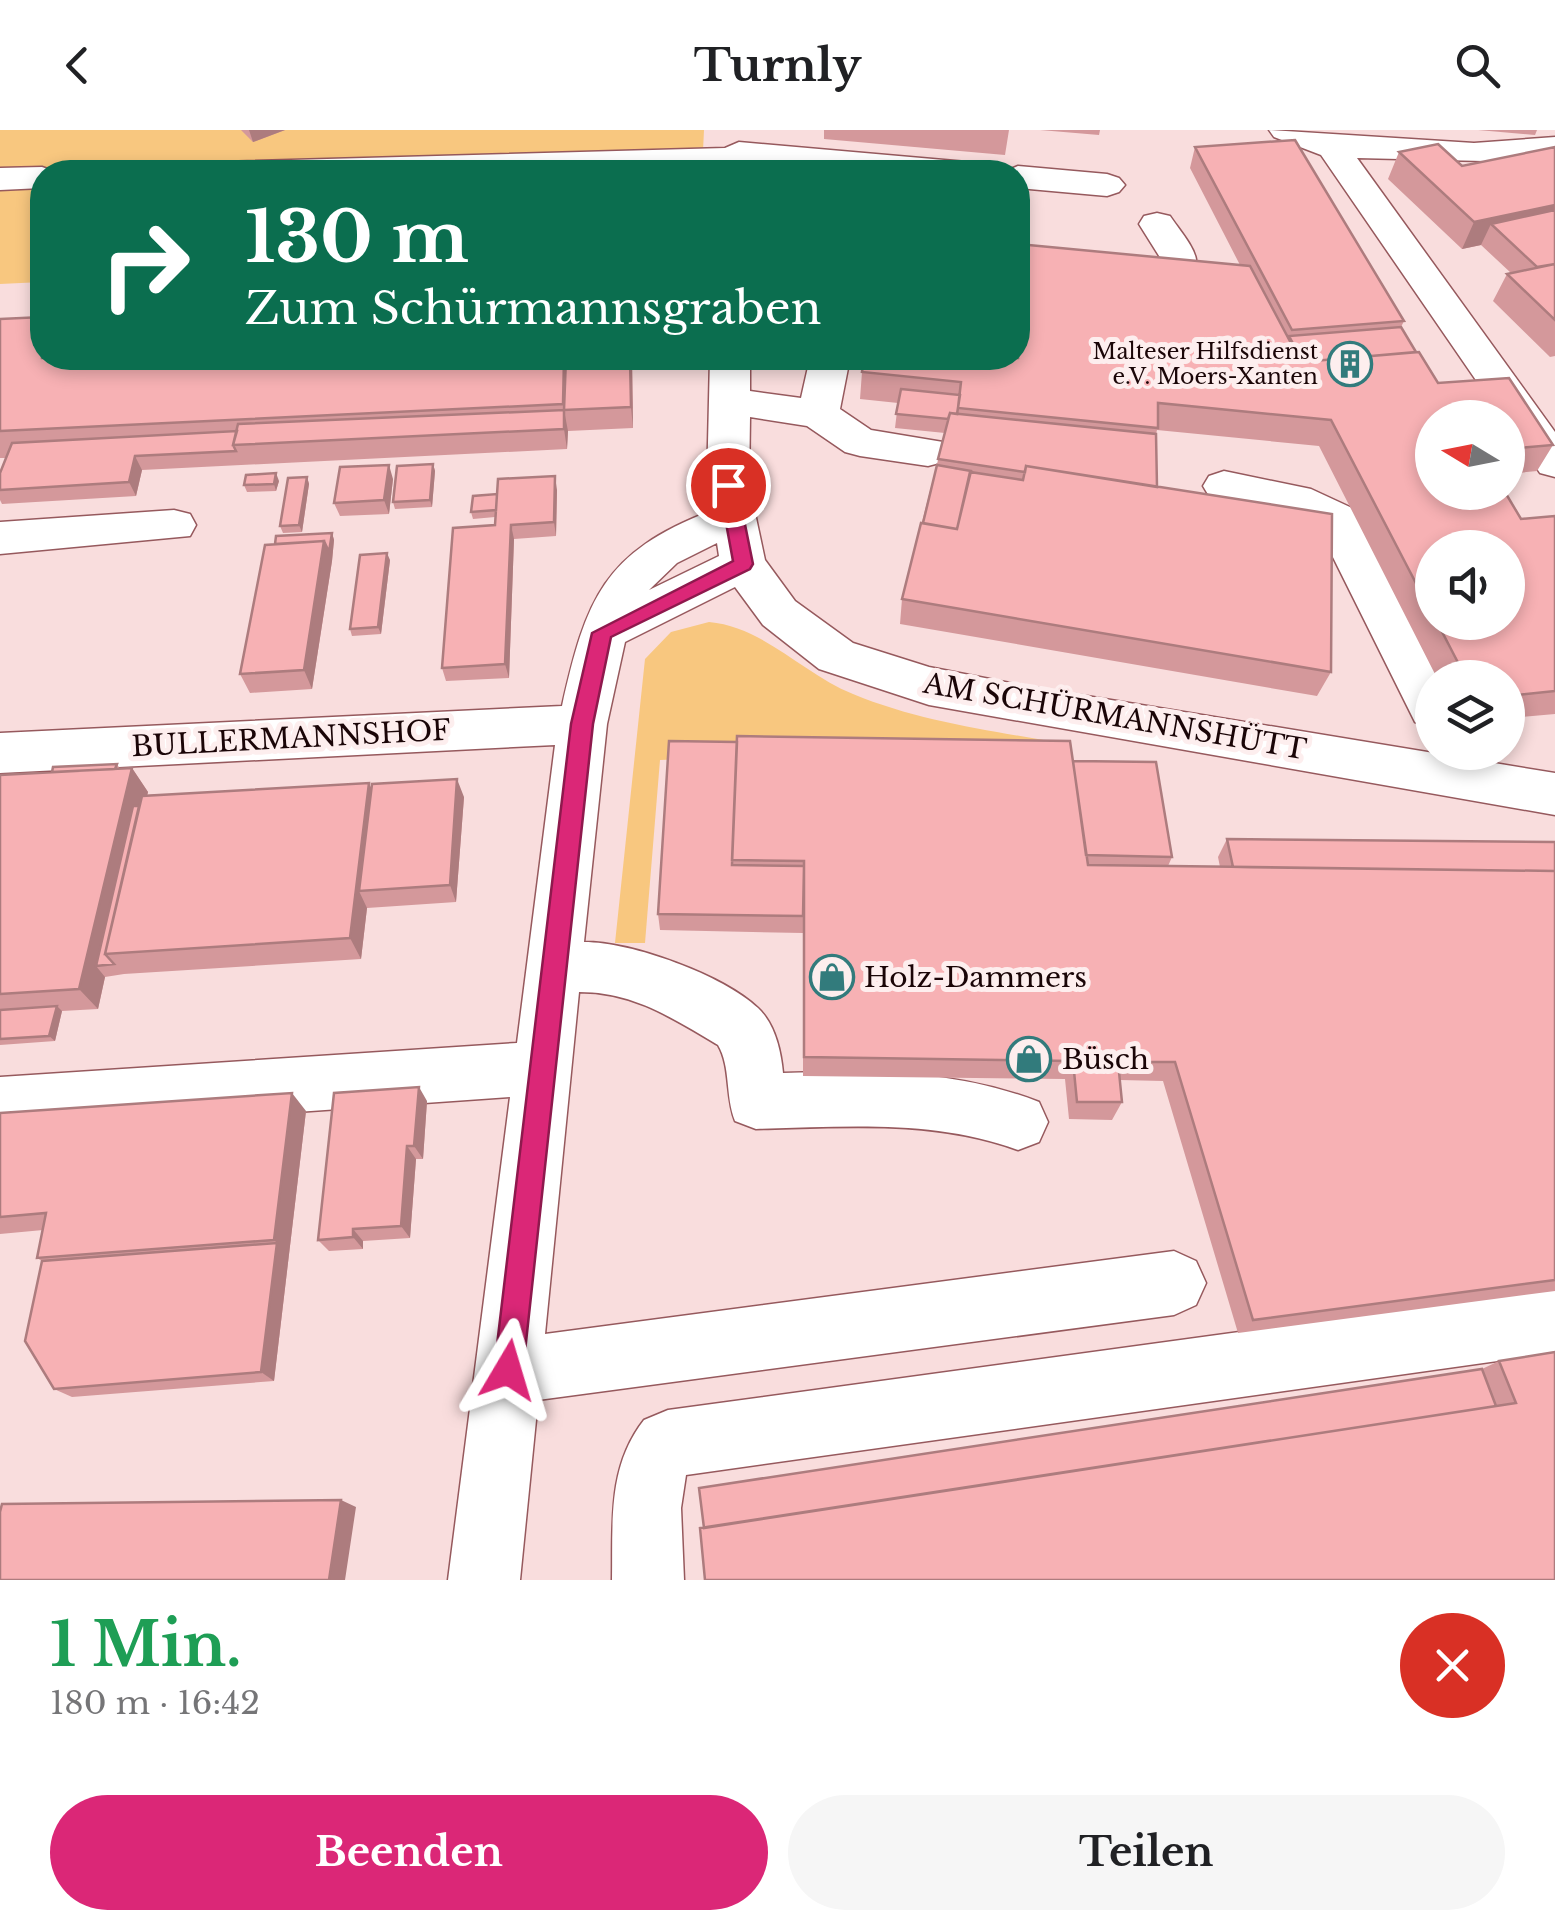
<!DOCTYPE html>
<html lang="de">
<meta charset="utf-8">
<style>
body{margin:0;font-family:"Libre Baskerville",serif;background:#f6f6f6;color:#202124;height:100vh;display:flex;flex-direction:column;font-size:38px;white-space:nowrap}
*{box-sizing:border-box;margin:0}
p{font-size:32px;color:#757577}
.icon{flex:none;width:55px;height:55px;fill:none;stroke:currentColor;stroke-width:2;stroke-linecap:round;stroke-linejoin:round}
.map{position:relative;height:1450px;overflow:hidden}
.sheet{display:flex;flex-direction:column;background:#fff;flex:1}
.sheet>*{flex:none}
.hud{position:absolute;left:30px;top:30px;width:1000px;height:210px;border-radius:40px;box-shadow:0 5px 15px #0003;background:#0b6e4f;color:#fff;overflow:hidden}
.needle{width:65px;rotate:280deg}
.fabs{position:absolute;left:1415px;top:270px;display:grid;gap:20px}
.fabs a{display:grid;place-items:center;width:110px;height:110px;border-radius:50%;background:#fff;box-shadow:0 5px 15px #0003;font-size:50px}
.pin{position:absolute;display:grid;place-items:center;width:85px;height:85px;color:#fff;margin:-42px;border:5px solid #fff;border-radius:50%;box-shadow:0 2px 10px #0007}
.me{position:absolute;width:110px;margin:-55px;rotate:7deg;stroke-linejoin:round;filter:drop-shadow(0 0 8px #0008)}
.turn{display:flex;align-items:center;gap:35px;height:210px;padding:0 50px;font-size:45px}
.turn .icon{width:130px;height:130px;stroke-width:2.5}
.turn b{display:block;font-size:70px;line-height:85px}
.round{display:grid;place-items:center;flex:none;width:105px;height:105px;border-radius:52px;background:#f6f6f6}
.headline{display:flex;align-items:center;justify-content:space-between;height:170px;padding:0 50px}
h1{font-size:60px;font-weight:700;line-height:75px;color:#1e9e55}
.button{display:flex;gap:20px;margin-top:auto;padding:20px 50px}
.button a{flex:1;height:115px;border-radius:60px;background:#db2777;color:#fff;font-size:40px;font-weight:700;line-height:115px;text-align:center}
.button a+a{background:#f6f6f6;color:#202124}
header{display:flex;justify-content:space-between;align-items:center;height:130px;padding:0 50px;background:#fff;font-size:45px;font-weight:700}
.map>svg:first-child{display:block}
.green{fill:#f8c77f}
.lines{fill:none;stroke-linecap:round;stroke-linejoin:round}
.minor-casing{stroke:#96595d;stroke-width:3}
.minor{fill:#fff;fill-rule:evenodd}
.wall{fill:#d4989b;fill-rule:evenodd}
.shaded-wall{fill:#ad7c7e}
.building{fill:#f7b1b4;stroke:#ad7c7e;stroke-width:2.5}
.route{fill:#db2777;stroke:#8e194d;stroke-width:2.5}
.labels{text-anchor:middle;stroke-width:10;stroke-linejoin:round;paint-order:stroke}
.far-poi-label{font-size:22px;fill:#1a0507;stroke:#fdeeee;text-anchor:end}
.street-label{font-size:28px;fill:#1a0507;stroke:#fdeeee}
.poi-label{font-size:28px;fill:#1a0507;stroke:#fdeeee;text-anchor:start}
</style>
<header><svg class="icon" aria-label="back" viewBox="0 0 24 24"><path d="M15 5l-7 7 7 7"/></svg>Turnly<svg class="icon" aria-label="search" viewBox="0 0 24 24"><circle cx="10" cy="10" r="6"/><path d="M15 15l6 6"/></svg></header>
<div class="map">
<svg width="1555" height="1450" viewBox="0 0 1555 1450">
<rect width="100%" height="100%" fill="#f9dddd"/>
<path class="green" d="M0,0H704L702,42H42V152L0,154Z
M709,492C764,497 803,544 853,564C920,592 995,601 1065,614L660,630L645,813H615L645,529L671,502Z"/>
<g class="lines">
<defs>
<path id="minor" d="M1269,0L1474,13L1555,7V27L1529,32L1357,28L1555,302V347L1540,343L1508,296V288H1502L1321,25L1274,7Z
M739,12L967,32L979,35L984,42H854L752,34L739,38L204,42L209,35L221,32L725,18Z
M1018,36L1107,44L1119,48L1125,55L1119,62L1107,66L1018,58V42H1004Z
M42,37L56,42H42V58L0,60V38Z
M1157,83L1170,86C1186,110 1218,141 1174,152L1018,138V116L1161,129L1139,94L1144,86Z
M710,228H750V261L801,268L810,228H850L840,279L871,300L943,312L949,322L943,332L928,336L860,326L845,322L807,296L750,287L749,355L765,430L795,471L853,513L929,537L1020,555L1555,643V685L929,575L819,539L763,495L735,457L625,512L607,594L584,812C632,812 723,845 758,878C775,894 781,921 783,943C873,941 954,939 1039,972L1048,992L1039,1012L1018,1020C933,989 845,997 756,999L735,991C725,966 731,937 718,915C672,888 634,862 579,862L545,1204L1174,1121L1196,1131L1206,1153L1196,1175L1174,1185L538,1270L520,1450H448L510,967L0,1003V947L517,913L555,615L0,643V603L562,576C586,470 603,422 711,381L707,355ZM717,413L719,426L649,460L677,433Z
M1224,341L1311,359L1352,378L1440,548H1432V598L1415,592L1319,399L1282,381L1209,366L1203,356L1209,346Z
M174,380L190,384L196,395L190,406L0,424V392Z
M1555,1159V1223L686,1345L681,1378L684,1450H612C613,1394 607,1337 644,1290L668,1280Z"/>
</defs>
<use href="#minor" class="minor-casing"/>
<use href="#minor" class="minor"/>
</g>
<path class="wall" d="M241,0H285L253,12Z
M824,0H1009L1005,25L824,9Z
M1040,0H1100L1099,5Z
M1478,0H1537L1535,5Z
M1295,10L1404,191L1401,197L1416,222H1419L1438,253L1509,248L1553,315L1537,341L1508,344V288H1432V362H1505L1521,389L1555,386V584L1508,588V548H1437L1319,316L1157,300L1156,304L1157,357L1332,384L1331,542L1317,566L900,494L902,469L945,303L895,298L898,273L860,269L862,242L864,228H1018V114L1240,135L1190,38L1195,17ZM1432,418H1508V492H1432Z
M1555,17V226L1550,227L1493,171L1507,144L1511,143L1481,115L1462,119L1388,49L1399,22L1462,36Z
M0,189L632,228L633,298L568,301L567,319L142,340L136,366L2,374L0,370V343L6,328H0Z
M433,334L435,341L432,377L395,379L393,372Z
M307,347L309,354L302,402L283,403L280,396Z
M393,349L389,384L340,386L334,373Z
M279,351L276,361L247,362L244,355Z
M557,360L556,406L514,409L509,548L446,551L442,538L495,395V387L473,389L471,382Z
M332,403L334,410L332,431L312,559L250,563L240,544L275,414Z
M390,430L381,504L352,506L350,499Z
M669,611L1073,631L1172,727L1168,736L1220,737L1218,727L1227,709L1555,712V1161L1238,1203L1163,951L1120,950L1122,972L1112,990L1069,989L1065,949L803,946V793V803L660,800L658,784Z
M117,634L120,639L132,638L148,662L147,665L371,657L464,667L456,772L367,778L361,829L124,844L105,847L98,879L62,881L55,911L0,915V645L52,642Z
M427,971L423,1029H416L410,1108L363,1111V1119L329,1121L318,1110Z
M306,981L274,1251L72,1267L54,1259L42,1131L37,1128L43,1100L0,1104V983Z
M1555,1222V1450L1482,1239L1499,1231Z"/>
<path class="shaded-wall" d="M249,0H285L253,12Z
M1555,75V99L1491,94L1481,115L1462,119L1474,92Z
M630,228H632L633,298L631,277Z
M564,280L568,301L567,319L564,299Z
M135,326L142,340L136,366L129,352Z
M433,334L435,341L432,377L430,370Z
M389,335L393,349L389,384L384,370Z
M276,343L279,351L276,361L274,354Z
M555,346L557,360L556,406L554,392Z
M307,347L309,354L302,402L299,395Z
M511,395L514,409L509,548L505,534Z
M332,403L334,410L332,431L312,559L304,540L324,411Z
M387,423L390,430L381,504L378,497Z
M132,638L148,662L111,823L105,824L96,836L105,847L98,879L79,859Z
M457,649L464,667L456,772L450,755Z
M369,653L379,676L359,761L367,778L361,829L350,808Z
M57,876L62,881L55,911L49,906Z
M419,957L427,971L423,1029L414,1016Z
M292,963L306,981L274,1251L261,1242L277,1113L274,1110Z
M407,1016L416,1029L410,1108L401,1096Z
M353,1099L363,1111V1119L353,1107Z
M341,1370L356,1377L345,1450H329Z"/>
<path class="building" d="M1295,10L1404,191L1292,200L1195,17Z
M1438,14L1462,36L1555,17V75L1474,92L1399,22Z
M1555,80V134L1537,137L1491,94Z
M1018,114L1250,136L1301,232L1419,222L1438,253L1509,248L1553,315L1508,319V288H1432V362H1505L1521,389L1555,386V561L1508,566V548H1466L1437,492H1508V418H1432V484L1331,290L1158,273V298L958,278L961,252L862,242L864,228H1018Z
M1555,134V190L1507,144Z
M42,187V228H564L563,274L0,301V189Z
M1401,197L1416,222L1303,232L1289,206Z
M566,228H630L631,277L564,280Z
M901,259L960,265L957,284L950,283L948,289L896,284Z
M564,280V299L233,315L238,294Z
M950,283L1156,304L1157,357L1026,336L1025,342L938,329Z
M237,301L233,315L236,321L135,326L129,352L0,360V343L12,313Z
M433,334L430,370L393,372L397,336Z
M389,335L384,370L334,373L340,337Z
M937,335L971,341L957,399L923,393Z
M1026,336L1332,384L1331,542L902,469L921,393L957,399L970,342L1023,350Z
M276,343L274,354L244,355L246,345Z
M555,346L554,392L511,395L505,534L442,538L453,398L495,395L498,349Z
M307,347L299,395L280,396L288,348Z
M497,364L496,380L471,382L473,366Z
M332,403L329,422L324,411L275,414L276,406Z
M324,411L304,540L240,544L265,415Z
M387,423L378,497L350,499L360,425Z
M737,606L1070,611L1088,735L1555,741V1150L1253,1190L1175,932H1118L1122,972H1077L1073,931L804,927V731L732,730Z
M669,611L737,612L732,735L804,736L803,786L658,784Z
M1073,631L1156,632L1172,727L1086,725Z
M117,634L115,639L52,642L53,637Z
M132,638L79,859L0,864V645Z
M457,649L450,755L359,761L372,654Z
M369,653L350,808L105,824L142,666Z
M133,676H139L105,824L114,834L96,836Z
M1227,709L1555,712V741L1233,737Z
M57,876L49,906L0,909V880Z
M419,957L414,1016H407L401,1096L353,1099V1107L318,1110L334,963Z
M292,963L274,1110L37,1128L46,1083L0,1087V983Z
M277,1113L261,1242L54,1259L25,1211L42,1131Z
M1555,1222V1450H705L700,1398L1516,1273L1499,1231Z
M1482,1239L1496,1276L704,1398L699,1358Z
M341,1370L329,1450H0V1382L2,1374Z"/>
<path class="route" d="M728,349L737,355L753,434L750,439L611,507L593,594L523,1240L519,1250L508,1254L498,1250L494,1240L571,594L592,503L733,431L719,355Z"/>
<defs>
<symbol id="building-ring" viewBox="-11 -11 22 22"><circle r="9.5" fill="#fdeeee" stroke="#327b7c" stroke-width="1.5"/><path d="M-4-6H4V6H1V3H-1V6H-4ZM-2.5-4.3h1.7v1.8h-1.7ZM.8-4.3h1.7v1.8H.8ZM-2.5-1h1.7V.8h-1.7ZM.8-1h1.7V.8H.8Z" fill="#327b7c"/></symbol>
<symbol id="shop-ring" viewBox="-11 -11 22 22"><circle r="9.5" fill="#fdeeee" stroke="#327b7c" stroke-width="1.5"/><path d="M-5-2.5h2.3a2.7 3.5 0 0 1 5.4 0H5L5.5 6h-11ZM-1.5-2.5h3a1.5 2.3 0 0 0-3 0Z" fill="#327b7c"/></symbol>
</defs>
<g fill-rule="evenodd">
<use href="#building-ring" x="1325" y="209" width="50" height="50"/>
<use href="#shop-ring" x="807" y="822" width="50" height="50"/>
<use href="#shop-ring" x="1004" y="904" width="50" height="50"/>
</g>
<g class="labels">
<g class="far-poi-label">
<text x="1318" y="229">Malteser Hilfsdienst<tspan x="1318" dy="25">e.V. Moers-Xanten</tspan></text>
</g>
<g class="street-label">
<text transform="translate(1115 586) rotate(10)" y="10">AM SCHÜRMANNSHÜTT</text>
<text transform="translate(291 608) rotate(-3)" y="10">BULLERMANNSHOF</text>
</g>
<g class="poi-label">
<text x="864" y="857">Holz-Dammers</text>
<text x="1062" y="939">Büsch</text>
</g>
</g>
</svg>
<div class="fabs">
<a><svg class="needle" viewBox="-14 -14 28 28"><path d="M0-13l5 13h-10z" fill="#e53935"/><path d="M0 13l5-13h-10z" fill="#757577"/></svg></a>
<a><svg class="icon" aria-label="sound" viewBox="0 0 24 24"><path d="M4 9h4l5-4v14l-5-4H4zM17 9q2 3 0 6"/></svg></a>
<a><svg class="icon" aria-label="layers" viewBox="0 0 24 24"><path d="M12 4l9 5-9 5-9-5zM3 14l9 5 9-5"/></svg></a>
</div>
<div class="pin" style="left:728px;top:355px;background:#d93025"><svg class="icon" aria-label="arrive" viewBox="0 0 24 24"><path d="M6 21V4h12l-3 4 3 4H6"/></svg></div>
<svg class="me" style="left:508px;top:1240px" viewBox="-20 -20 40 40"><path d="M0-17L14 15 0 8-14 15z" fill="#db2777" stroke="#fff" stroke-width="4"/></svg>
<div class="hud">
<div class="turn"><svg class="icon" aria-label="right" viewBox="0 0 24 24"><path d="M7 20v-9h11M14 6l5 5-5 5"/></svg><div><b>130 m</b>Zum Schürmannsgraben</div></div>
</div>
</div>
<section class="sheet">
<div class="headline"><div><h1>1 Min.</h1><p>180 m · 16:42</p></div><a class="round" style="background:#d93025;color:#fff"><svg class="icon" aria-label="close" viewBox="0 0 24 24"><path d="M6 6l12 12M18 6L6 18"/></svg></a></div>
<div class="button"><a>Beenden</a><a>Teilen</a></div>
</section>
